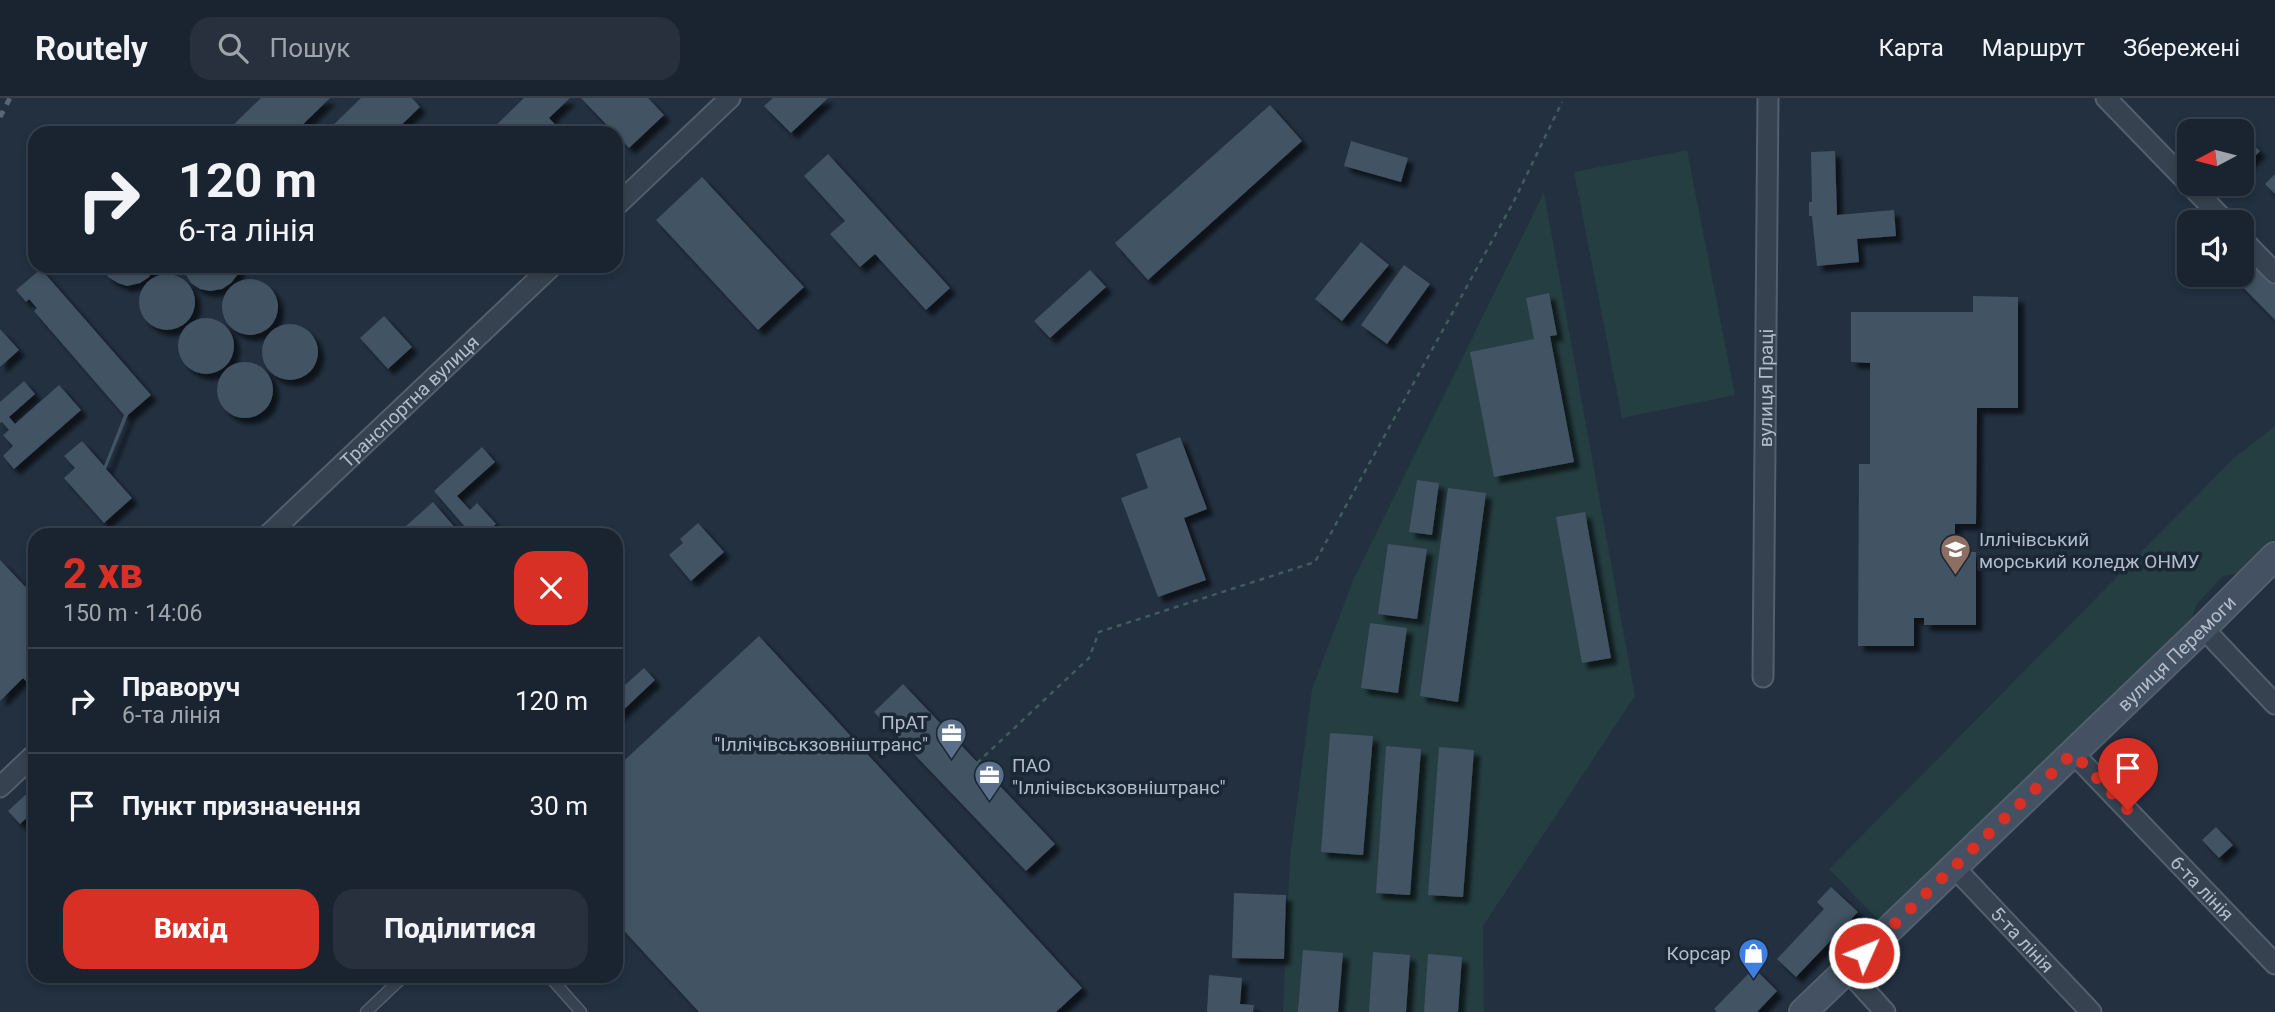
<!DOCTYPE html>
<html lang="uk">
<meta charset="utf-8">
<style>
body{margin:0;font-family:Roboto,sans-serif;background:#27303c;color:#f1f3f6;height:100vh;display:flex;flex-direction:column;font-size:26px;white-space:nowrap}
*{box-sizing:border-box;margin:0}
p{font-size:23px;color:#9fa4ab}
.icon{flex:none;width:38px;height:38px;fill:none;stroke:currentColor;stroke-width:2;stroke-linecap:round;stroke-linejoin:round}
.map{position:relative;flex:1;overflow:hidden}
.side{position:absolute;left:28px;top:430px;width:595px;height:455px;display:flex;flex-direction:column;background:#1a2430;border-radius:21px;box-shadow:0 4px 10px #0003,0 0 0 2px #38414c}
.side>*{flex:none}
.banner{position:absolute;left:28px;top:28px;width:595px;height:147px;border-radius:21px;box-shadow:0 4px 10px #0003,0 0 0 2px #38414c;background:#1a2430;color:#f1f3f6;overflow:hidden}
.needle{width:46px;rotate:263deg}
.fabs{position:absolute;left:2177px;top:21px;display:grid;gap:14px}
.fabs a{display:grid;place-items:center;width:77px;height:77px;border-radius:14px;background:#1a2430;box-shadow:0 4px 10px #0003,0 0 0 2px #38414c;font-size:35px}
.pin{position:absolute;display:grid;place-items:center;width:60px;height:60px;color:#fff;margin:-72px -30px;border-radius:50% 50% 50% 0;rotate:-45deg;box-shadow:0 0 7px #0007}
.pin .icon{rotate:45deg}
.me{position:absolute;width:77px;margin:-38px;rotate:46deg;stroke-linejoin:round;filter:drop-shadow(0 0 5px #0008)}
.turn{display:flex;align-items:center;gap:24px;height:147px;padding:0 35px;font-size:32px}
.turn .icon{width:91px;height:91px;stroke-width:2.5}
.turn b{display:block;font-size:49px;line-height:60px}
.round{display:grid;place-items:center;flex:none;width:74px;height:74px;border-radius:21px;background:#27303c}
.head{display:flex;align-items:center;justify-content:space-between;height:119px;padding:0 35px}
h1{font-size:42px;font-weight:800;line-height:52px;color:#d93025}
.primary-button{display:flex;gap:14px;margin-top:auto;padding:14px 35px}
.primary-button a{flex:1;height:80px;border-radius:21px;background:#d93025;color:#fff;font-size:28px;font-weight:800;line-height:80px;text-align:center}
.primary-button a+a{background:#27303c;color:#f1f3f6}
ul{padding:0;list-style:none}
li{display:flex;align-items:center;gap:21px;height:105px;padding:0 35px;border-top:2px solid #38414c}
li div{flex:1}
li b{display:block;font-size:26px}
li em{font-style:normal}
header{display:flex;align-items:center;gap:42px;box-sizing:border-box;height:98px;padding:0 35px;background:#1a2430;border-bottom:2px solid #38414c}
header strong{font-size:33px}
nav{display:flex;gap:38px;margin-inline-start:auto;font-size:24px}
.search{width:490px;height:63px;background:#27303c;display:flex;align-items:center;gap:18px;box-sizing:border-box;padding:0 24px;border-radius:21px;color:#9fa4ab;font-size:26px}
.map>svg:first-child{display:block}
.green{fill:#243e41}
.building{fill:#435264;filter:url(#shadow)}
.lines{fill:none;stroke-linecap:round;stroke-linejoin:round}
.service-casing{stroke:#545f6d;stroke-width:13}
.minor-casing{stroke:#545f6d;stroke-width:23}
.secondary-casing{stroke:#545f6d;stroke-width:30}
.path{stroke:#425b5d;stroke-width:2.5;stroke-dasharray:5 5;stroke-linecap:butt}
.service{stroke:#36424f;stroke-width:10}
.minor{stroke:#36424f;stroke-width:19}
.secondary{stroke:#445163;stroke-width:26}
.rail{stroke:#586677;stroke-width:5;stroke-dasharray:7 7;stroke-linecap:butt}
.route{stroke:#d93025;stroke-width:12;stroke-dasharray:0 21.6}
.labels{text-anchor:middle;stroke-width:7;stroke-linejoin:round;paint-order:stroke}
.street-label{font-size:19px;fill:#b3bcca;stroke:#1b2734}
.poi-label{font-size:19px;fill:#b3bcca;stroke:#1b2734;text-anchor:start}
</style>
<header>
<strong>Routely</strong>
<div class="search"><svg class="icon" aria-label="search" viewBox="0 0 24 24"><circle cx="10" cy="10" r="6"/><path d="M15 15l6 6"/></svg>Пошук</div>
<nav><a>Карта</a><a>Маршрут</a><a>Збережені</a></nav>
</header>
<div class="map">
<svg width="2275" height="914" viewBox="0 0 2275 914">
<defs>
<filter id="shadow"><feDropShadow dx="6" dy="6" stdDeviation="2" flood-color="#0009"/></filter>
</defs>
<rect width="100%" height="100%" fill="#223040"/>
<path class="green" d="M1687,52L1735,297L1622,320L1574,74Z
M1544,94L1635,598L1483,828L1484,914H1283L1290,759L1312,591L1354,480Z
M2275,328V441L2240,475L2223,478L2196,507L2191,524L1885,829L1829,771L2233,361Z"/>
<path class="building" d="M261,0H330L294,35H236L231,29Z
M361,0H412L420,9L393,35H325Z
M524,0H570L549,20L563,35H488Z
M581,0H648L664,17L629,50Z
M773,0H828L791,35L764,8Z
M1270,7L1302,43L1148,182L1115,145Z
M1351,43L1408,60L1401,84L1344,68Z
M2250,44L2260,53L2247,66L2242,61V52Z
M1835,53L1837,117L1894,112L1896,138L1857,141L1859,164L1817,168L1812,118H1809V104H1812L1811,54Z
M828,56L950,190L926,212L875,156L860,169L830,136L845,123L804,78Z
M2275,76V96L2265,86Z
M702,79L804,189L758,232L656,122Z
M1361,144L1389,167L1342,223L1315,201Z
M2242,145L2275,179V222L2231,177H2242Z
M1404,167L1430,186L1387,246L1361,227Z
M102,168H155L149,179L140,185L127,188L118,185L108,179Z
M183,168H239L238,176L231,185L222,191L210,193L200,191L191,185L185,175Z
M41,171L151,297L128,317L106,371L132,400L104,425L64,380L75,370L64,358L82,343L104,368L124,317L34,213L37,210L29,201L26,204L16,192Z
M1090,172L1106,189L1050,240L1034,223Z
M139 204a28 28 0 1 1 56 0a28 28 0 1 1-56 0Z
M222 209a28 28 0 1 1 56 0a28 28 0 1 1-56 0Z
M1549,195L1557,237L1550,238L1574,364L1494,379L1470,254L1534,241L1526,200Z
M1973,198L2018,199V310H1977L1976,426H1955V454H1976V527H1924V520H1914V548H1858L1859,366H1870V265L1851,264V214H1973Z
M384,218L412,249L388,271L360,240Z
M178 248a28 28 0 1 1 56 0a28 28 0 1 1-56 0Z
M262 254a28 28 0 1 1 56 0a28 28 0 1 1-56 0Z
M0,231L19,252L0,269Z
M217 292a28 28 0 1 1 56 0a28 28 0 1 1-56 0Z
M24,283L35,296L9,319L15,326L59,287L81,312L14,371L3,358L13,348L3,337L9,332L2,324L0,325V304Z
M1180,339L1207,411L1184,420L1206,482L1158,499L1121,400L1148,390L1136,356Z
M482,349L495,364L457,398L470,412L477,405L496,426L482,438H473L434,393Z
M1417,382L1439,385L1432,437L1409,434Z
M1448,390L1486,395L1458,604L1420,598Z
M433,404L462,438H414L406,428Z
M1585,414L1611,560L1582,565L1556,419Z
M698,425L724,454L691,483L669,457L683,445L680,441Z
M1388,446L1427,451L1417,521L1378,516Z
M0,462L35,499V593L23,580L0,603Z
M1370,525L1407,530L1398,595L1361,590Z
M759,538L1082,890L1056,914H699L616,824V670Z
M644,570L655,582L616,619V595Z
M903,586L1055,746L1026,773L874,614Z
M1330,635L1373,638L1363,757L1321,754Z
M1386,648L1421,651L1410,797L1376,795Z
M1439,649L1474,652L1463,799L1428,797Z
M35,688V720L31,716L20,726L8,713Z
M2216,729L2233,747L2219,760L2202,742Z
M1831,789L1858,814L1796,879L1777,861L1824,811L1817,804Z
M1234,795L1286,797L1284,861L1232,860Z
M1303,852L1343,855L1338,914H1298Z
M1373,854L1410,857L1406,914H1369Z
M1428,856L1462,859L1458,914H1424Z
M1754,870L1777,893L1757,914H1717L1714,911Z
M1209,877L1242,880L1240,906L1254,907L1253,914H1207Z"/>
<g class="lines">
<defs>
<path id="service" d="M549,878L581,914
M366,914L404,878"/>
<g id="minor">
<path d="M2106,0L2226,124"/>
<path d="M616,108L730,0"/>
<path d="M2242,141L2275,175"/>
<path id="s1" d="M267,438L552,168"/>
<path d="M2203,530L2275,606"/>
<path id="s2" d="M1763,579L1768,0"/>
<path id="s3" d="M2073,655L2275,866"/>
<path d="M0,689L35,656"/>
<path id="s4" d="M1954,769L2091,914"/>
<path d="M1847,872L1885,914"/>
</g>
<g id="secondary">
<path id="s5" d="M1803,914L2203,530L2275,458"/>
</g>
</defs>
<use href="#service" class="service-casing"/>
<use href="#minor" class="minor-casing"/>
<use href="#secondary" class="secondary-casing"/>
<path class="path" d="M977,665L1089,560L1099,534L1315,464L1514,103L1562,4"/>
<use href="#service" class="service"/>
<use href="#minor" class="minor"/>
<use href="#secondary" class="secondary"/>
<path class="rail" d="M0,19L10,0"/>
</g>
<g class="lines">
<path class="route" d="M1864,855L2073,655L2128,712"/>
</g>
<defs>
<symbol id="university-pin" viewBox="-11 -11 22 30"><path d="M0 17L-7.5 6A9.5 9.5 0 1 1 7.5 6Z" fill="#8d6e63" stroke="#1b2734"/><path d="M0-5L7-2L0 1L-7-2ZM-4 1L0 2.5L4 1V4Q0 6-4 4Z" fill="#fff"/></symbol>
<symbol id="office-pin" viewBox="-11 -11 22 30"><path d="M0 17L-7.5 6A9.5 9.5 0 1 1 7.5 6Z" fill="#5c6f8a" stroke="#1b2734"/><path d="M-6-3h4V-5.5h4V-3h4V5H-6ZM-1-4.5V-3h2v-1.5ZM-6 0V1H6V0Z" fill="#fff"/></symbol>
<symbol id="shop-pin" viewBox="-11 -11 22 30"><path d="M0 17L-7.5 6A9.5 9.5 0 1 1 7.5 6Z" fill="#3f7fe0" stroke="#1b2734"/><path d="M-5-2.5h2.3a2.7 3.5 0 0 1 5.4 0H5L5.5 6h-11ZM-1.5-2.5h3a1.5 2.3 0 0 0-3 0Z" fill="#fff"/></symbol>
</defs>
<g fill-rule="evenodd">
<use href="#university-pin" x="1938" y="434" width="35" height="47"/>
<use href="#office-pin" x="934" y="618" width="35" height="47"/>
<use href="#office-pin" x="972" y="660" width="35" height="47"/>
<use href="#shop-pin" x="1736" y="838" width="35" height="47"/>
</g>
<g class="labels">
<g class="street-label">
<text dy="7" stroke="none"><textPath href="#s2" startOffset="289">вулиця Праці</textPath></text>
<text dy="7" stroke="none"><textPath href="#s1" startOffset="196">Транспортна вулиця</textPath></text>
<text dy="7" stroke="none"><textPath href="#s5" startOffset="518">вулиця Перемоги</textPath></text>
<text dy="7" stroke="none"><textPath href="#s3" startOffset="187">6-та лінія</textPath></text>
<text dy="7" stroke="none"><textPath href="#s4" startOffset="100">5-та лінія</textPath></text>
</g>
<g class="poi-label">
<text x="1979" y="448">Іллічівський<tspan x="1979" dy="22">морський коледж ОНМУ</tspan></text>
<text x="928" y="631" text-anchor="end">ПрАТ<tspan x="928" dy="22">"Іллічівськзовніштранс"</tspan></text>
<text x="1012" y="674">ПАО<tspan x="1012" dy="22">"Іллічівськзовніштранс"</tspan></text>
<text x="1731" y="862" text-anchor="end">Корсар</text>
</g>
</g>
</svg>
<div class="fabs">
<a><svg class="needle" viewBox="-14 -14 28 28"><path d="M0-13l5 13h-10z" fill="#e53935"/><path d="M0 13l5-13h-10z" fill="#9fa4ab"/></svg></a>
<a><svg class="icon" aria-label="sound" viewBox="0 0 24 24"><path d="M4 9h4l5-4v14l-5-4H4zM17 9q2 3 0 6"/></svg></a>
</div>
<div class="pin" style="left:2128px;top:712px;background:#d93025"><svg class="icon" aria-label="arrive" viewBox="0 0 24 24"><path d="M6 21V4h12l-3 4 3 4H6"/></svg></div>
<svg class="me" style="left:1864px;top:855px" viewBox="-20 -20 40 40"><circle r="17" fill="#d93025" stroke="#fff" stroke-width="3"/><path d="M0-11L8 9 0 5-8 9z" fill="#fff"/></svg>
<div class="banner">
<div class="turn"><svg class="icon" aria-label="right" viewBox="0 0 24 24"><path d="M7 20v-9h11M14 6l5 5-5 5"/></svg><div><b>120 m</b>6-та лінія</div></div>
</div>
<section class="side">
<div class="head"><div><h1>2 хв</h1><p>150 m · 14:06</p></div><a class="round" style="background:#d93025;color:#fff"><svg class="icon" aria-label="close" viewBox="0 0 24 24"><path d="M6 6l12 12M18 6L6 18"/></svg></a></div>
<ul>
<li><svg class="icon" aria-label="right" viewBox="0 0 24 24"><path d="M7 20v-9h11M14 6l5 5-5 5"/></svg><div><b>Праворуч</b><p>6-та лінія</p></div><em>120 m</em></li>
<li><svg class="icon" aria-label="arrive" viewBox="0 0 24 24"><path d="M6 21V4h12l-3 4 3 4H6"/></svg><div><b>Пункт призначення</b></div><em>30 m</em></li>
</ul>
<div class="primary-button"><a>Вихід</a><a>Поділитися</a></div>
</section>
</div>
